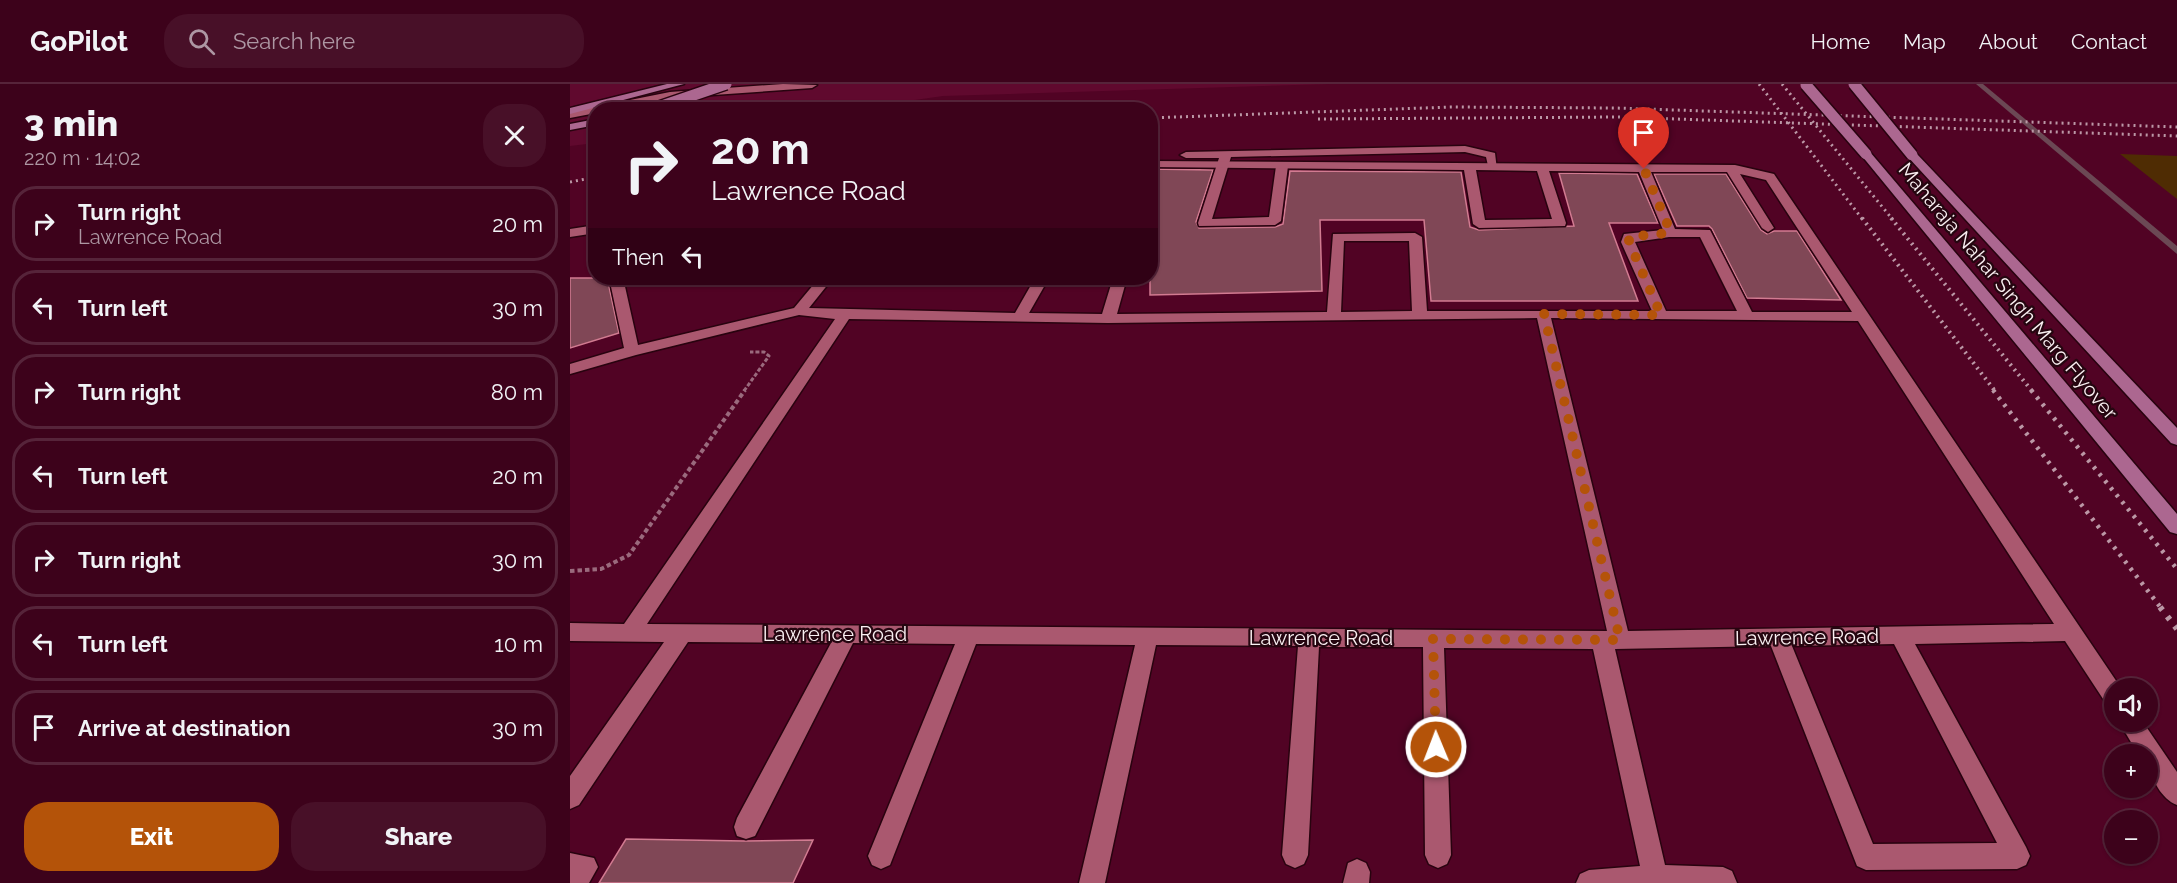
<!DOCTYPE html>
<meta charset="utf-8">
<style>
body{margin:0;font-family:Raleway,sans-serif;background:#481028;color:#f1f3f6;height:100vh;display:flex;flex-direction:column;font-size:22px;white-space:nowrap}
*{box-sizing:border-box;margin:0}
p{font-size:20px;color:#ad97a3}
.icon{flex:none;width:33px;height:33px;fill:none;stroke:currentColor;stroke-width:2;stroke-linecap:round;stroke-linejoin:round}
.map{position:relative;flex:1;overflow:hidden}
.panel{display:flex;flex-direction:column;background:#3d021b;width:570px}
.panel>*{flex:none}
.guide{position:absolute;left:18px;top:18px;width:570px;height:183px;border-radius:24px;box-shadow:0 2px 4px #0004,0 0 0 2px #56243a;background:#3d021b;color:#f1f3f6;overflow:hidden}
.tools{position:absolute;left:1534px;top:594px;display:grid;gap:12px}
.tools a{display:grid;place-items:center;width:54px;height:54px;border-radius:50%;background:#3d021b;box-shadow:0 2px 4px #0004,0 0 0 2px #56243a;font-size:30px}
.pin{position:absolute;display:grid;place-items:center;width:51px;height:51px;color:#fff;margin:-62px -26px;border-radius:50% 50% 50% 0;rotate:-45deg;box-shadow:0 0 6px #0007}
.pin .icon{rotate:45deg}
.me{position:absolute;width:66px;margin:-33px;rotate:359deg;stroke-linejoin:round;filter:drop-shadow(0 0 4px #0008)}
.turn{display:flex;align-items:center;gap:21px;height:126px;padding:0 24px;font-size:27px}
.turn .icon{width:78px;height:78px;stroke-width:2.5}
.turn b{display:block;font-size:42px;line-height:51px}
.then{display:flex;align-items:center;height:57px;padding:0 24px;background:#0003;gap:12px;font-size:22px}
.round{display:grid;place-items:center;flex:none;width:63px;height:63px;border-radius:24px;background:#481028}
.headline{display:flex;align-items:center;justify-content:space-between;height:102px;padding:0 24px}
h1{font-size:36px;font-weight:800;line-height:45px}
.cta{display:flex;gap:12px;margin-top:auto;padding:12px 24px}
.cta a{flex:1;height:69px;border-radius:24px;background:#b45309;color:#fff;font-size:24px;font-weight:800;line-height:69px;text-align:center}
.cta a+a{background:#481028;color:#f1f3f6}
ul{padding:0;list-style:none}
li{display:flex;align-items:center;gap:18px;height:75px;margin:0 12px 9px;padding:0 12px;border:3px solid #56243a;border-radius:24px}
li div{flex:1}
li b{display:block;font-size:22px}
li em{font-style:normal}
header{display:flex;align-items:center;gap:36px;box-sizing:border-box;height:84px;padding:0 30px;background:#3d021b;border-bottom:2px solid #56243a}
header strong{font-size:28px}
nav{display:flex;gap:33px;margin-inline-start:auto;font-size:21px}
.search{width:420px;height:54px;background:#481028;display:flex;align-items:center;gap:15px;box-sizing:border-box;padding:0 21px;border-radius:24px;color:#ad97a3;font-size:22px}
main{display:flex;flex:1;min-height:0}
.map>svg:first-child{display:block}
.built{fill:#60092e}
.green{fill:#4f2c03}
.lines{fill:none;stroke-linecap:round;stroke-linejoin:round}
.stream{fill:#6b4854;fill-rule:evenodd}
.building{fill:#804756;stroke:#d27b91;stroke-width:1.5}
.service-casing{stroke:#28030f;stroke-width:3}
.minor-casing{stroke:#28030f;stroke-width:3}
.secondary-casing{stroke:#28030f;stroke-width:3}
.path-far1{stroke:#9a6a7d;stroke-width:3;stroke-dasharray:4 2;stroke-linecap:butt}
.path{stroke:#9a6a7d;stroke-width:4;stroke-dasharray:4.5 3;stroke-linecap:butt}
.service{fill:#aa586f;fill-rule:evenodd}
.minor{fill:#aa586f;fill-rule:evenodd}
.secondary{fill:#ac6790;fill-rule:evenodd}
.rail-far3{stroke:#bb98a6;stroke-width:3;stroke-dasharray:2 4;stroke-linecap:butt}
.rail-far2{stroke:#bb98a6;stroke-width:4;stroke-dasharray:2 4.5;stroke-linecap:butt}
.rail-far1{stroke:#bb98a6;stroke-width:4.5;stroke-dasharray:3 6;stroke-linecap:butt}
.rail{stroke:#bb98a6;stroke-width:6;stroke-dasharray:4 8;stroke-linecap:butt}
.secondary-bridge-casing{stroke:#28030f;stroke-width:14;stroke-linecap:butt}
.secondary-bridge{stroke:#ac6790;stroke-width:11}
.route{stroke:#b45309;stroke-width:10;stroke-dasharray:0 18}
.labels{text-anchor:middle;stroke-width:4.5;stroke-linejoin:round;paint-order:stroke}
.street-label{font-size:20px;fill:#f9eff1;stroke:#250610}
</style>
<header>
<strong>GoPilot</strong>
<div class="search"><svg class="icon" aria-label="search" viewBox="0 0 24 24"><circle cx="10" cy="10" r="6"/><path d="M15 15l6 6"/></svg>Search here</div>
<nav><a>Home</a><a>Map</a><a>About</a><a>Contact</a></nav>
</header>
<main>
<section class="panel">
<div class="headline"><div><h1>3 min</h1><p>220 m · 14:02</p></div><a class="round"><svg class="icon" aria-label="close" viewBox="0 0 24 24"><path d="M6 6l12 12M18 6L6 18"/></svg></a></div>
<ul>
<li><svg class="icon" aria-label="right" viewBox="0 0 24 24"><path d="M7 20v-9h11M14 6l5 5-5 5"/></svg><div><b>Turn right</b><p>Lawrence Road</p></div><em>20 m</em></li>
<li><svg class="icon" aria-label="left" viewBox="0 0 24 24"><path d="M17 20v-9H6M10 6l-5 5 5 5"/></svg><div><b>Turn left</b></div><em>30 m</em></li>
<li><svg class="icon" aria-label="right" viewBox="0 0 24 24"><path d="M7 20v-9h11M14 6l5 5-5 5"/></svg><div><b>Turn right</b></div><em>80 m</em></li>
<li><svg class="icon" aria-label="left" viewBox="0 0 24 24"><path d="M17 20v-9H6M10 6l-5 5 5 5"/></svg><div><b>Turn left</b></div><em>20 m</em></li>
<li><svg class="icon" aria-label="right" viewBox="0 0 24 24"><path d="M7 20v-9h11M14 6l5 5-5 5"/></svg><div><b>Turn right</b></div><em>30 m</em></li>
<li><svg class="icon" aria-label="left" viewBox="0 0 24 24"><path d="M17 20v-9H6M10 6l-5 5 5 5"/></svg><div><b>Turn left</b></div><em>10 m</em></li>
<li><svg class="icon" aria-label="arrive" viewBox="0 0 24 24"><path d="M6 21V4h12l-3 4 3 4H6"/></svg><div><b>Arrive at destination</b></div><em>30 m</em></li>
</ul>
<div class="cta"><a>Exit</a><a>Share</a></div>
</section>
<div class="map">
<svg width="1607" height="799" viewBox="0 0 1607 799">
<rect width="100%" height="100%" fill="#510324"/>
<path class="built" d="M0,0H760L373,12L274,26H26L25,59L0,62Z"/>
<path class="green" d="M1550,70L1607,72V115Z"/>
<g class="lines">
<path class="stream" d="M1406,0H1413L1607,162V170Z"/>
</g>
<path class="building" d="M580,85L643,86L626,138L629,144L705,143L713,140L720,87L891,88L900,143L909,146L1004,142L989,89L1067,90L1088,139H1039L1068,217H861L854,136H750L752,207L580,211Z
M1084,90H1156L1191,146L1197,150L1204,147H1227L1271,216L1177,214L1142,145L1139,142H1107Z
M0,194H39L38,198L49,249L0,264Z
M56,755L175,757L243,756L223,799H29Z"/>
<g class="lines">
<defs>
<path id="service" d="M213,0L247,1L242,4L100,14L45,26H26V29L0,34V28L100,8Z
M895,62L925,69L927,86H919L916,73L895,68L661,73L642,135L699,133L706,82L712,78L718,82L711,137L705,141L629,142L628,139L649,74H616L610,71L616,68Z"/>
<path id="minor" d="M580,77L1165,81L1204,90L1551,604H1545V624L1537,621L1495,557L1345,560L1456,763L1460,772L1456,781L1447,785L1296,786L1287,782L1201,562L1045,565L1095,781L1153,783L1162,787L1167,799H1006L1010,790L1019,786L1070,782L1023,565L874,564L881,771L877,780L868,784L859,780L855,771L853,563H749L738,771L734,780L725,784L716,780L712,771L728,562L586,561L535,799H509L565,561L406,560L320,781L311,785L302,781L298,772L385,560L283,559L185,752L176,755L167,752L164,743L167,734L261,559L118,558L9,721L0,725V692L94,558L0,557V539L54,540L265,235L229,231L66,271L0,290V280L54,264L40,198L43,194H57L54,198L68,261L224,224L249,194H263L239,224L445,229L465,194H479L459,229L532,230L543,194H557L547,230L757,228L763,150L845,149L852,153L857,227H1082L1051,158L1054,150L1093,146L1069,88L979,87L996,139L995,142L909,144L903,140L894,86L580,83ZM906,86L967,87L982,135L915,136ZM1081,88H1157L1192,144L1198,148L1204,144L1170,90L1196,96L1282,228H1182L1140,146L1105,145ZM1099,153H1130L1167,227H1096L1065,158ZM774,157H839L842,227L771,228ZM967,234L1037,547L77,540L279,235L538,239ZM981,234L1288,237L1484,540L1058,547ZM1324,560L1427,759L1303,760L1222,562Z
M26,141V149L0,153V145Z
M1549,638H1573L1607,688V721C1589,714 1578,689 1578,670H1568Z
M0,769L24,774L28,783L19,799H0Z
M787,775L796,779L800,788L799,799H773L778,779Z"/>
<path id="secondary" d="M97,0H114L0,30V24Z
M26,35V41L0,46V40Z
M1292,68H1300L1607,430V450L1600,448L1292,72Z
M1338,69H1346L1607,344V361L1601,359L1338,73Z"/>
</defs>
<use href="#service" class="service-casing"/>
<use href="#minor" class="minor-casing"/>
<use href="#secondary" class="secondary-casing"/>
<path class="path-far1" d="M174,307L199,272L194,268H180"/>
<path class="path" d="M0,487L31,485L59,471L175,306"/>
<use href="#service" class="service"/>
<use href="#minor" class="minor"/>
<use href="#secondary" class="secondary"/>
<path class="rail-far3" d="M1189,0L1293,136
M1212,0L1323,136
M580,34L881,23L1046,24L1607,43
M748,35L1047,33L1607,52
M0,98L26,93"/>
<path class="rail-far2" d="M1292,134L1425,307
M1321,134L1462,307"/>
<path class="rail-far1" d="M1423,306L1591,524
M1461,306L1607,485"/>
<path class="rail" d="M1590,523L1607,545"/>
<defs>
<path id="secondary-bridge" d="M1284,0L1342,71
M1236,1L1296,70
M80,26L156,0"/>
</defs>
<use href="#secondary-bridge" class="secondary-bridge-casing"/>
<use href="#secondary-bridge" class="secondary-bridge"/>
</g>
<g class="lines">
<path class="route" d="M866,663L863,555L1050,556L974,230L1091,231L1059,158V153L1099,149V144L1074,85"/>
</g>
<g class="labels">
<g class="street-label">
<text transform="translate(1438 207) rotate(50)" y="7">Maharaja Nahar Singh Marg Flyover</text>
<text x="265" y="557">Lawrence Road</text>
<text transform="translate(1237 553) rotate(-1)" y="7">Lawrence Road</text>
<text x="751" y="561">Lawrence Road</text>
</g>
</g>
</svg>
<div class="tools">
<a><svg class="icon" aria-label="sound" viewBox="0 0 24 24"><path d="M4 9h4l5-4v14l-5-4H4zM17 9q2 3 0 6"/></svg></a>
<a>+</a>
<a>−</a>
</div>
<div class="pin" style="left:1074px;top:85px;background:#d93025"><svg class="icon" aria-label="arrive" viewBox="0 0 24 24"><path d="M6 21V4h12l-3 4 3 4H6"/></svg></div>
<svg class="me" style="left:866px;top:663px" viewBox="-20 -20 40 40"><circle r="17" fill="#b45309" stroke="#fff" stroke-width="3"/><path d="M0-11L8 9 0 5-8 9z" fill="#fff"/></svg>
<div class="guide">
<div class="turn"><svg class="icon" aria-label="right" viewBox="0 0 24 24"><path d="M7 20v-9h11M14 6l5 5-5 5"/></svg><div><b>20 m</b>Lawrence Road</div></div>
<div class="then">Then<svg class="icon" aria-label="left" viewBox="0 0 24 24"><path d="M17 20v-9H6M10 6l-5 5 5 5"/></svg></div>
</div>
</div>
</main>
